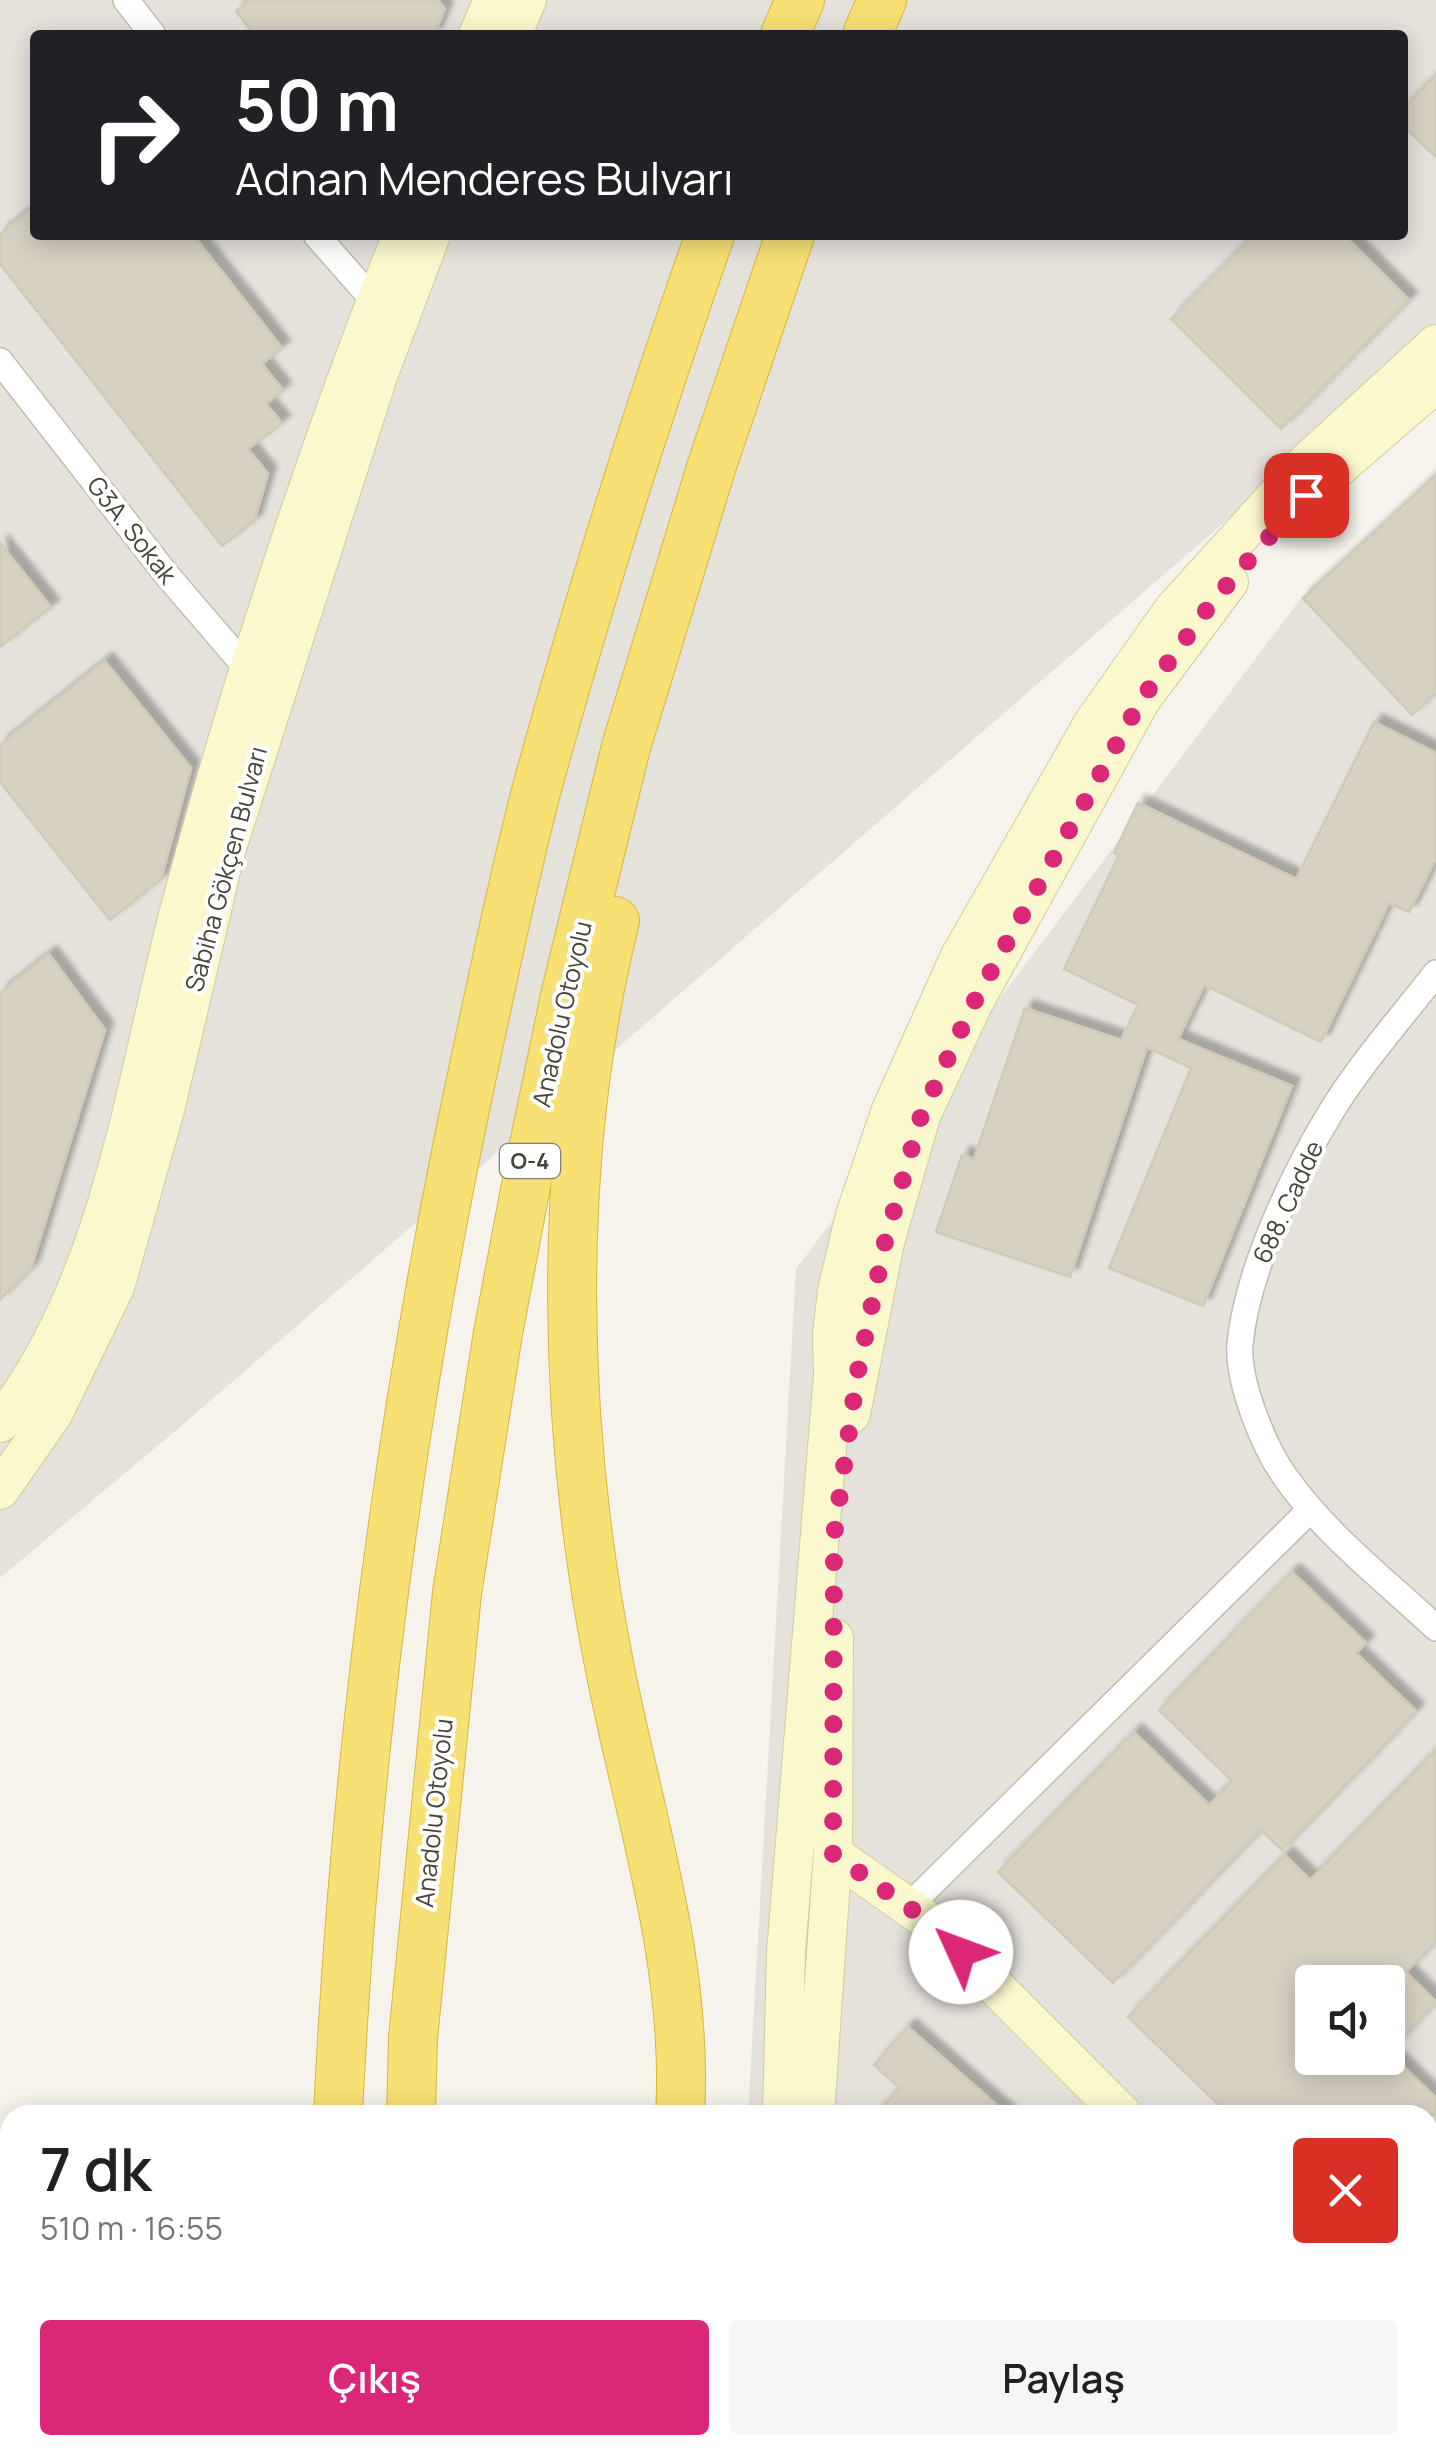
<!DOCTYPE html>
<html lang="tr">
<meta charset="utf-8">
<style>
body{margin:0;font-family:Manrope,sans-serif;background:#f6f6f6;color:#202124;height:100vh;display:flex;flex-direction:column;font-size:38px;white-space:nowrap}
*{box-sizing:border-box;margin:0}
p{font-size:32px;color:#757577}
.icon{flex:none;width:55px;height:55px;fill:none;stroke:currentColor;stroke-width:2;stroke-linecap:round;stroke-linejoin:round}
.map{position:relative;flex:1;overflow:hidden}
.drawer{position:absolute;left:0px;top:2105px;width:1438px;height:350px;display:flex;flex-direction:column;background:#fff;border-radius:30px 30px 0 0;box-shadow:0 5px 25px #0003}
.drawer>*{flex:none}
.top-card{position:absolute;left:30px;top:30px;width:1378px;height:210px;border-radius:10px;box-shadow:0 5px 25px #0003;background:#202124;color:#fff;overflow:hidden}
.tools{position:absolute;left:1295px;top:1965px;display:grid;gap:20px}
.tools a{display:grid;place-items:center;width:110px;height:110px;border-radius:10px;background:#fff;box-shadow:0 5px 25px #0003;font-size:50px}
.pin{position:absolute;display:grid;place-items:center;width:85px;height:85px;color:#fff;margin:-42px;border-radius:20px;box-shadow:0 5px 15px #0006}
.me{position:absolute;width:110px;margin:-55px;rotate:313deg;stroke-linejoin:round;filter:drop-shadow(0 0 8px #0008)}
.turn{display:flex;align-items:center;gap:35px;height:210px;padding:0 40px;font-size:45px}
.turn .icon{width:130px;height:130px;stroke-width:2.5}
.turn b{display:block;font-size:70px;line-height:85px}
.round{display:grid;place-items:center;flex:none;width:105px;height:105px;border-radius:10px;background:#f6f6f6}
.summary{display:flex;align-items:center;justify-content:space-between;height:170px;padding:0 40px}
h1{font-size:60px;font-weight:600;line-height:75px}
.primary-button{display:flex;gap:20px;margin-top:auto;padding:20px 40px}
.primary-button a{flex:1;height:115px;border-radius:10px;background:#db2777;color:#fff;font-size:40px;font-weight:600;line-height:115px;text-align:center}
.primary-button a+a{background:#f6f6f6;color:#202124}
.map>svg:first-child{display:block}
.industrial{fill:#e5e2dc;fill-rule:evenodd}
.building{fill:#d6d1c1;stroke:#d1cab4;stroke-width:2.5;filter:url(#shadow)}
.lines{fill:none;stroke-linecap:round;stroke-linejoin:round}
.street-casing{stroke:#c0bdae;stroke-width:28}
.secondary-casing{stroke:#d2cc9d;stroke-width:40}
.highway-casing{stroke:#d7b743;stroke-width:50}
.street{stroke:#fff;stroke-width:25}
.secondary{stroke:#fcf8ce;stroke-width:38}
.highway{stroke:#f7e074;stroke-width:48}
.route{stroke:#db2777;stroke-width:18;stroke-dasharray:0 32.4}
.labels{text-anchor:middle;stroke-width:8;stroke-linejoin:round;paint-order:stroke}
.shield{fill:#fff;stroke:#807d74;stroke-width:2.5}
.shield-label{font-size:22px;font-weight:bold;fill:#494539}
.street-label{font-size:25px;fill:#494539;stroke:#fff}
</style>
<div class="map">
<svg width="1436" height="2455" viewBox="0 0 1436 2455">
<defs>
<filter id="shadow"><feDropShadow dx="8" dy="-8" stdDeviation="2.5" flood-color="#0004"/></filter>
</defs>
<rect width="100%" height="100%" fill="#f5f3eb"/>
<path class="industrial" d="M0,0H1436V339L180,1427L0,1578ZM35,35H1402V235H35Z
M1436,481V2455H729L730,2445H1428V2115H748L796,1269L1305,593ZM1312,1982H1388V2058H1312Z"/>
<path class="building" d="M250,0H438L445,9L434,35H254L236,11Z
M1436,75V157L1402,125V110Z
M35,206V235H193L282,348L262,364L283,390L266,404L282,423L248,449L268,474L254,521L222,546L0,264V234Z
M1255,235H1344L1409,300L1281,429L1171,319Z
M1436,475V693L1412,715L1303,598Z
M0,543L51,607L0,647Z
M105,661L191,768L161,879L110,920L0,782V745Z
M1374,722L1436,753V858L1409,912L1389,903L1321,1042L1204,985L1178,1039L1292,1086L1203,1306L1109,1268L1191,1068L1147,1047L1070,1277L936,1232L962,1155L974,1159L1025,1008L1121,1040L1138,1005L1064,969L1119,855L1114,853L1138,803L1296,879Z
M49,954L105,1030L31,1268L0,1300V993Z
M1292,1572L1366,1643L1356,1653L1416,1711L1282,1850L1261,1830L1113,1983L998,1872L1134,1732L1209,1805L1232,1781L1159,1710Z
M1436,1750V1941L1406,1972L1436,2002L1388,2052V1982H1312V2058H1394L1436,2098V2115H1229L1128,2017L1285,1855L1310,1880Z
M908,2027L934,2050L1008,2115H876L900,2088L874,2065Z"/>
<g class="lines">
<defs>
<path id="street" d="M126,0L153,35
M316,235L375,302L387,306
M0,361L166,574L250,672L259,675
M1436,973C1401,1018 1361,1063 1331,1112C1293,1174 1247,1271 1240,1344C1237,1381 1264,1448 1286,1478C1326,1535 1386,1581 1436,1628
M908,1907L1310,1510"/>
<path id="secondary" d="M478,35L493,0
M512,35L527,0
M1309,493L1436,383
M851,1414L885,1242L921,1116L973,1004L1141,700L1229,582
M0,1423C113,1278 135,1077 181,904C242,678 315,452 402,235
M0,1490L53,1414L115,1287L165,1110L225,854L378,376L431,235
M833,1854L934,1925L1123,2115
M782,2115L786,1952L833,1374L832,1334L837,1291L855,1215L891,1110L959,958L1093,723L1173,610L1308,461L1436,344
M815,2115L833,1850L834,1638
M1428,2248L1436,2239
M1428,2404L1436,2413
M808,2445V2455
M775,2455V2445
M1241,2455L1250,2445"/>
<path id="highway" d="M785,35L800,0
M867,35L882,0
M615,921C555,1161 562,1433 611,1674C640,1819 689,1965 680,2115
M338,2115C355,1757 401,1403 477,1052C496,964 514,875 537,788C588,602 646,417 710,235
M411,2115L413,2038L457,1593L498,1333L531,1159L566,992L626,747L712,465L790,235
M327,2445V2455
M405,2455V2445
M624,2455L627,2445"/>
</defs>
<use href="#street" class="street-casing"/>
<use href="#secondary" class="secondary-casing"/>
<use href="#highway" class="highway-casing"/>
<use href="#street" class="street"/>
<use href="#secondary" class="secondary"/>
<use href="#highway" class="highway"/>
</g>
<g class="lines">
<path class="route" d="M961,1952L934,1925L833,1854L834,1536L857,1376L885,1242L921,1116L973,1004L1141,700L1213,601L1306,495"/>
</g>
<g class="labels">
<rect class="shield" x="500" y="1144" width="60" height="34" rx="8"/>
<g class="shield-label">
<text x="530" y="1169">O-4</text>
</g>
<g class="street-label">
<text transform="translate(132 530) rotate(52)" y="9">G3A. Sokak</text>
<text transform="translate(226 869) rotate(-75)" y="9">Sabiha Gökçen Bulvarı</text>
<text transform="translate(562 1014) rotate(-77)" y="9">Anadolu Otoyolu</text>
<text transform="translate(1288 1202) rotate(-65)" y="9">688. Cadde</text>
<text transform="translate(434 1813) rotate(-84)" y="9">Anadolu Otoyolu</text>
</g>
</g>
</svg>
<div class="tools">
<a><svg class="icon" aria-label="sound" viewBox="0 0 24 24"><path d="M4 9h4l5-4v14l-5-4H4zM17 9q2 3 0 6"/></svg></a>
</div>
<div class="pin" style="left:1306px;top:495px;background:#d93025"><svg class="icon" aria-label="arrive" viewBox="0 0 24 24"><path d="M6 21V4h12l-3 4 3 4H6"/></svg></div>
<svg class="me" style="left:961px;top:1952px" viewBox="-20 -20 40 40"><circle r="19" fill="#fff"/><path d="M0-13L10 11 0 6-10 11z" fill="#db2777"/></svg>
<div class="top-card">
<div class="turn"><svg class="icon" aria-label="right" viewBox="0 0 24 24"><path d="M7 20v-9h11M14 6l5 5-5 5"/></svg><div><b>50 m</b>Adnan Menderes Bulvarı</div></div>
</div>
<section class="drawer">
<div class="summary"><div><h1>7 dk</h1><p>510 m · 16:55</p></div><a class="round" style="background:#d93025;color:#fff"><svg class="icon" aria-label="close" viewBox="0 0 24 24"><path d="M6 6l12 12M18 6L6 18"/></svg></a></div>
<div class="primary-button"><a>Çıkış</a><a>Paylaş</a></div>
</section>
</div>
